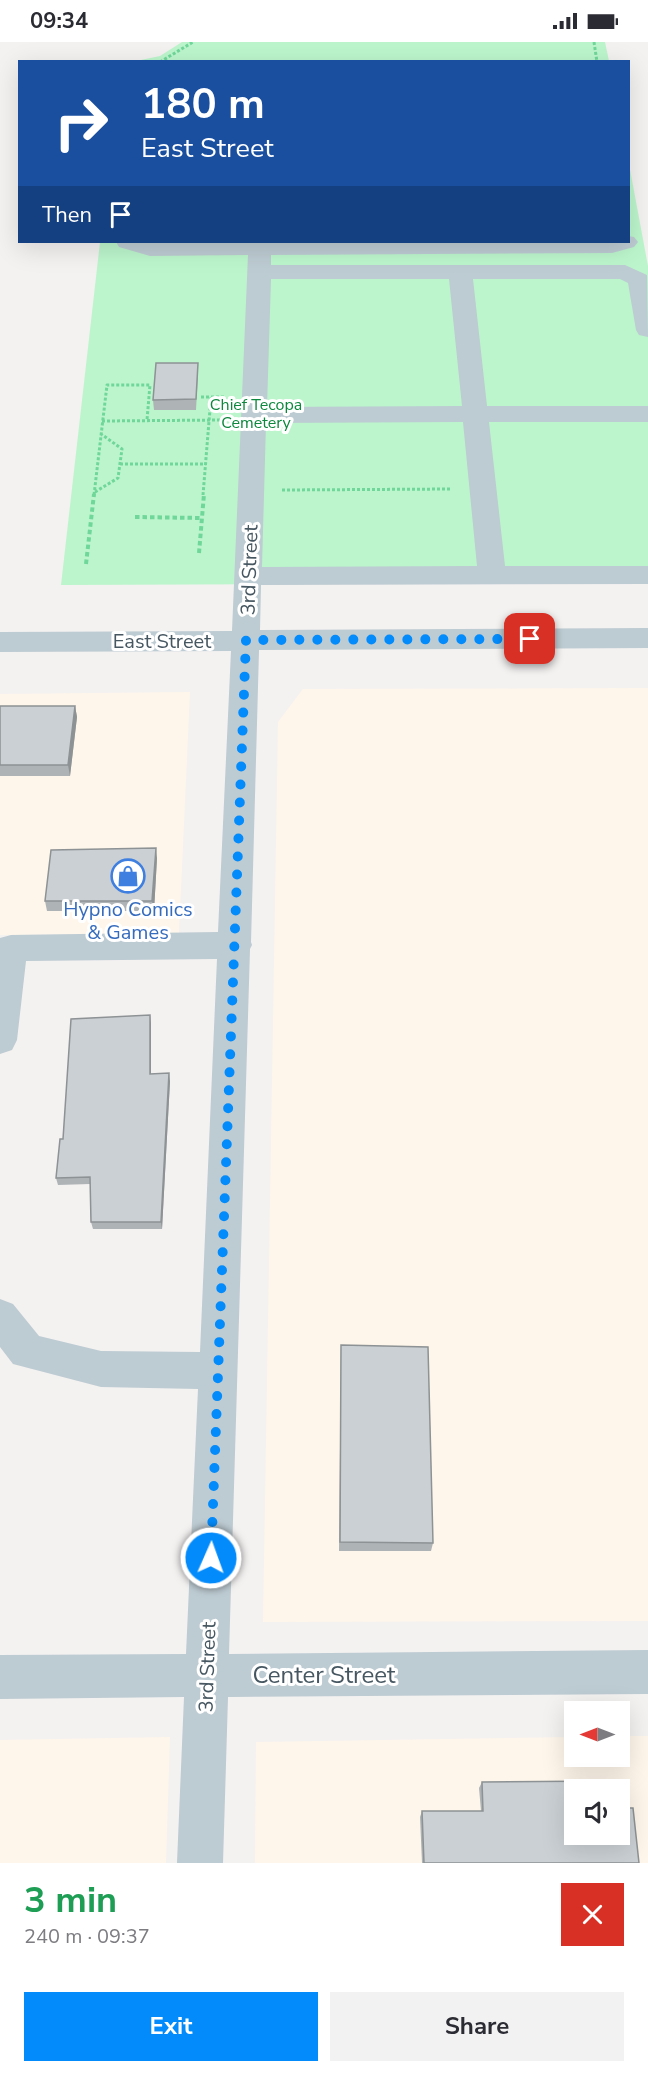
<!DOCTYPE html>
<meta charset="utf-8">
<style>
body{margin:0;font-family:"Nunito Sans",sans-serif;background:#f2f2f3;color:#2b2b33;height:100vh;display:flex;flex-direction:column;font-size:22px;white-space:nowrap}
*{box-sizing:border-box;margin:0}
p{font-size:20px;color:#7c7c81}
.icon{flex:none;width:33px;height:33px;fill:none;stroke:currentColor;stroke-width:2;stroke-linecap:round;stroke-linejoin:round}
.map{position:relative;height:1821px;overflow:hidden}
.details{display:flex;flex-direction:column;background:#fff;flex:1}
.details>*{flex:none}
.hud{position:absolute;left:18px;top:18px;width:612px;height:183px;border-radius:0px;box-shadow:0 6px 24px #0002;background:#1a4fa0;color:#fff;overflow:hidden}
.needle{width:39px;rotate:270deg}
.buttons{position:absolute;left:564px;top:1659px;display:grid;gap:12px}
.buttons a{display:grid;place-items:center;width:66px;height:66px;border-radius:0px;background:#fff;box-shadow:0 6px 24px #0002;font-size:30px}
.pin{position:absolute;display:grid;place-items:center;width:51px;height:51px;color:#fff;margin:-26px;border-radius:12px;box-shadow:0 3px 9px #0006}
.me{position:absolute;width:66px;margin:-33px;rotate:2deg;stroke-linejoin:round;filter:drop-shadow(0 0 4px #0008)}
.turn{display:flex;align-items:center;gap:21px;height:126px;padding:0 24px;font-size:27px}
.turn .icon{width:78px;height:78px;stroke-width:2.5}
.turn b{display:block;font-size:42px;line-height:51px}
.then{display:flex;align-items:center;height:57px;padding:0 24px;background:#0003;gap:12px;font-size:22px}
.round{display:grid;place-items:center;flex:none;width:63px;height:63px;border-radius:0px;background:#f2f2f3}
.overview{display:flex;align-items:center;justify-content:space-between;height:102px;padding:0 24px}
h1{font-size:36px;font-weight:700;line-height:45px;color:#1e9e55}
.cta{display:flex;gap:12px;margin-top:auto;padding:12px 24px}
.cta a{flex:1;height:69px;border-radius:0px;background:#048bfb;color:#fff;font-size:24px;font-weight:700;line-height:69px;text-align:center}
.cta a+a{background:#f2f2f3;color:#2b2b33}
.status{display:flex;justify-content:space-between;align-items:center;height:42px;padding:0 30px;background:#fff;direction:ltr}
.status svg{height:16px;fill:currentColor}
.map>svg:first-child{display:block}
.commercial{fill:#fef6ea;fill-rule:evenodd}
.green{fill:#bcf5cc}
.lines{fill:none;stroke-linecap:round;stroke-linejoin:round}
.path-far1{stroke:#6fd799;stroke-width:3;stroke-dasharray:3 2;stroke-linecap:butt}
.path{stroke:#6fd799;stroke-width:4;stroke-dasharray:4.5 3;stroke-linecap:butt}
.minor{fill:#bdcbd2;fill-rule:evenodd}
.wall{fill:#aeb3b6}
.shaded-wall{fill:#8d9294}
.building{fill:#cad0d4;stroke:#8d9294;stroke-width:1.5}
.route{stroke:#048bfb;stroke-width:10;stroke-dasharray:0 18}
.labels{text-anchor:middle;stroke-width:6;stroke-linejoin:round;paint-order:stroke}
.far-park-label{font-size:16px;fill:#0c873d;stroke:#fff}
.street-label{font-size:20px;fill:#465761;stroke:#fff}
.shop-label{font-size:20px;fill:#366cbe;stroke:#fff}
.near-street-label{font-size:24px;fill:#465761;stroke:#fff}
</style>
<div class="status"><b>09:34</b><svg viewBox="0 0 49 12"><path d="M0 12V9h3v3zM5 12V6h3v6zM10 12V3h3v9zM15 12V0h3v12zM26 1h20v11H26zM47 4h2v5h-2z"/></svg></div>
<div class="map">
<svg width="648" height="1821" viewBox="0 0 648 1821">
<rect width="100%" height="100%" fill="#f4f1f1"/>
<path class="commercial" d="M648,646V1579L263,1580L278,680L303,647Z
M190,650L179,891L0,893V652Z
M620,1694H648V1821H255L256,1700L574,1695V1714H620ZM574,1748H620V1792H574Z
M170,1695L166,1821H0V1698Z"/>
<path class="green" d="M182,0H605L609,19H136L160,14Z
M629,122L648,224V541L61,543L100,200H628Z"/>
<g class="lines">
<path class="path-far1" d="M594,0L597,20
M160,20L193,0
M201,355H224
M102,379L223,378
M120,422H206
M282,448L452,447
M95,450L118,436L122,407L101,392
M94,453L107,343H150L147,378
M203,453L211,355"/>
<path class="path" d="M135,475L202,476
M199,511L204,452
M86,522L94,452"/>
<path class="minor" d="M628,194L634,195L638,200L634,205L612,211L271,213V223H625L647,233L648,295L639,293L636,288L628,241L620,237H473L487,364H648V380H489L505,524H648V542L261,543L260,588L648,586V606L259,608L251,900L252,903L250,907L229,1612L648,1608V1652L228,1655L223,1821H177L184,1655L0,1657V1613L186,1612L198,1347L101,1345L13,1322L0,1305V1257L13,1262L39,1294L101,1309L200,1310L217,917L26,919L17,998L12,1008L0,1012V896L11,893L218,890L231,609L0,610V590L232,589L248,213L150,214L119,205L116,200H628ZM271,237H449L462,364L267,365ZM463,380L477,524L262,525L266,381Z"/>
</g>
<path class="wall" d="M198,332L196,368H154L153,358Z
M0,664H75L77,675L70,734H0Z
M157,816L154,869H47L45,859Z
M151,981V1032L170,1039L162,1187H93L91,1180L90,1142L58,1143L56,1136L63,1097Z
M341,1303L433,1501L431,1509H339Z
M482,1740L574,1748L639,1821H422L420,1775L422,1769H481L479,1746Z"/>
<path class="shaded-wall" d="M75,664L77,675L70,734L68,723Z
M156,806L157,816L154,869L152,859Z
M150,973L151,981V1039L150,1032Z
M169,1031L170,1039L162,1187L161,1180Z"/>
<path class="building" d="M156,321H198L196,357L153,358Z
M0,664H75L68,723H0Z
M156,806L152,859H45L51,808Z
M150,973V1032L169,1031L161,1180H91L90,1135L56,1136L60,1097H63L71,977Z
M341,1303L428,1305L433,1501L340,1500Z
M604,1739L605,1748H574V1792H620V1766H633L639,1821H424L422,1769H483L482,1740Z"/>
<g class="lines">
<path class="route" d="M211,1516L246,598L530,597"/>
</g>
<defs>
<symbol id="shop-ring" viewBox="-11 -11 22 22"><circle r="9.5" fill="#fff" stroke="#3f7fe0" stroke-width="1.5"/><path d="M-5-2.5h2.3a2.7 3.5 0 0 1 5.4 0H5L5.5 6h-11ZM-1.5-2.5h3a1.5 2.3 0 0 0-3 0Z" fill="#3f7fe0"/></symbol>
</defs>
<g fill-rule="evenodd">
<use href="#shop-ring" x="109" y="815" width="38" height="38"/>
</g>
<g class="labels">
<g class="far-park-label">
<text x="256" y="368">Chief Tecopa<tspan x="256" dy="18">Cemetery</tspan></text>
</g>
<g class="street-label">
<text transform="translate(249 528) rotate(-88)" y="7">3rd Street</text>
<text x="162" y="606">East Street</text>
<text transform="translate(207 1625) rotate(-88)" y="7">3rd Street</text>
</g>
<g class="shop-label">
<text x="128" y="874">Hypno Comics<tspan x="128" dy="23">&amp; Games</tspan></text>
</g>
<g class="near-street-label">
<text x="324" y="1641">Center Street</text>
</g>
</g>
</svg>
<div class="buttons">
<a><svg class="needle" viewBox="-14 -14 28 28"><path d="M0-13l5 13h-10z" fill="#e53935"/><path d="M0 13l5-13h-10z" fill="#7c7c81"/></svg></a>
<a><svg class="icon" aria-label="sound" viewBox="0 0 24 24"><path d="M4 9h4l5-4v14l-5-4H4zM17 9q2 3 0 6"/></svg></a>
</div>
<div class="pin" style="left:530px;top:597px;background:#d93025"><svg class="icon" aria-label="arrive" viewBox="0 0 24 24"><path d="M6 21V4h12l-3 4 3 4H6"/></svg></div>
<svg class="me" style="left:211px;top:1516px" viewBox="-20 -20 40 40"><circle r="17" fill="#048bfb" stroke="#fff" stroke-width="3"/><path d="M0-11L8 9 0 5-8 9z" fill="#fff"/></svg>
<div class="hud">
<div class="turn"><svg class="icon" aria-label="right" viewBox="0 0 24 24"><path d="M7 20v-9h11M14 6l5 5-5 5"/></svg><div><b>180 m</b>East Street</div></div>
<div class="then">Then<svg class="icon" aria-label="arrive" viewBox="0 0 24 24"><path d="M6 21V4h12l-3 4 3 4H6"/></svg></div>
</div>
</div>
<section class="details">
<div class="overview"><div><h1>3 min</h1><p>240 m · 09:37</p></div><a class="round" style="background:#d93025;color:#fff"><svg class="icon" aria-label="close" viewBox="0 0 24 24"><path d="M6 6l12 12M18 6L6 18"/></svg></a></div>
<div class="cta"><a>Exit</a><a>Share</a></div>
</section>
